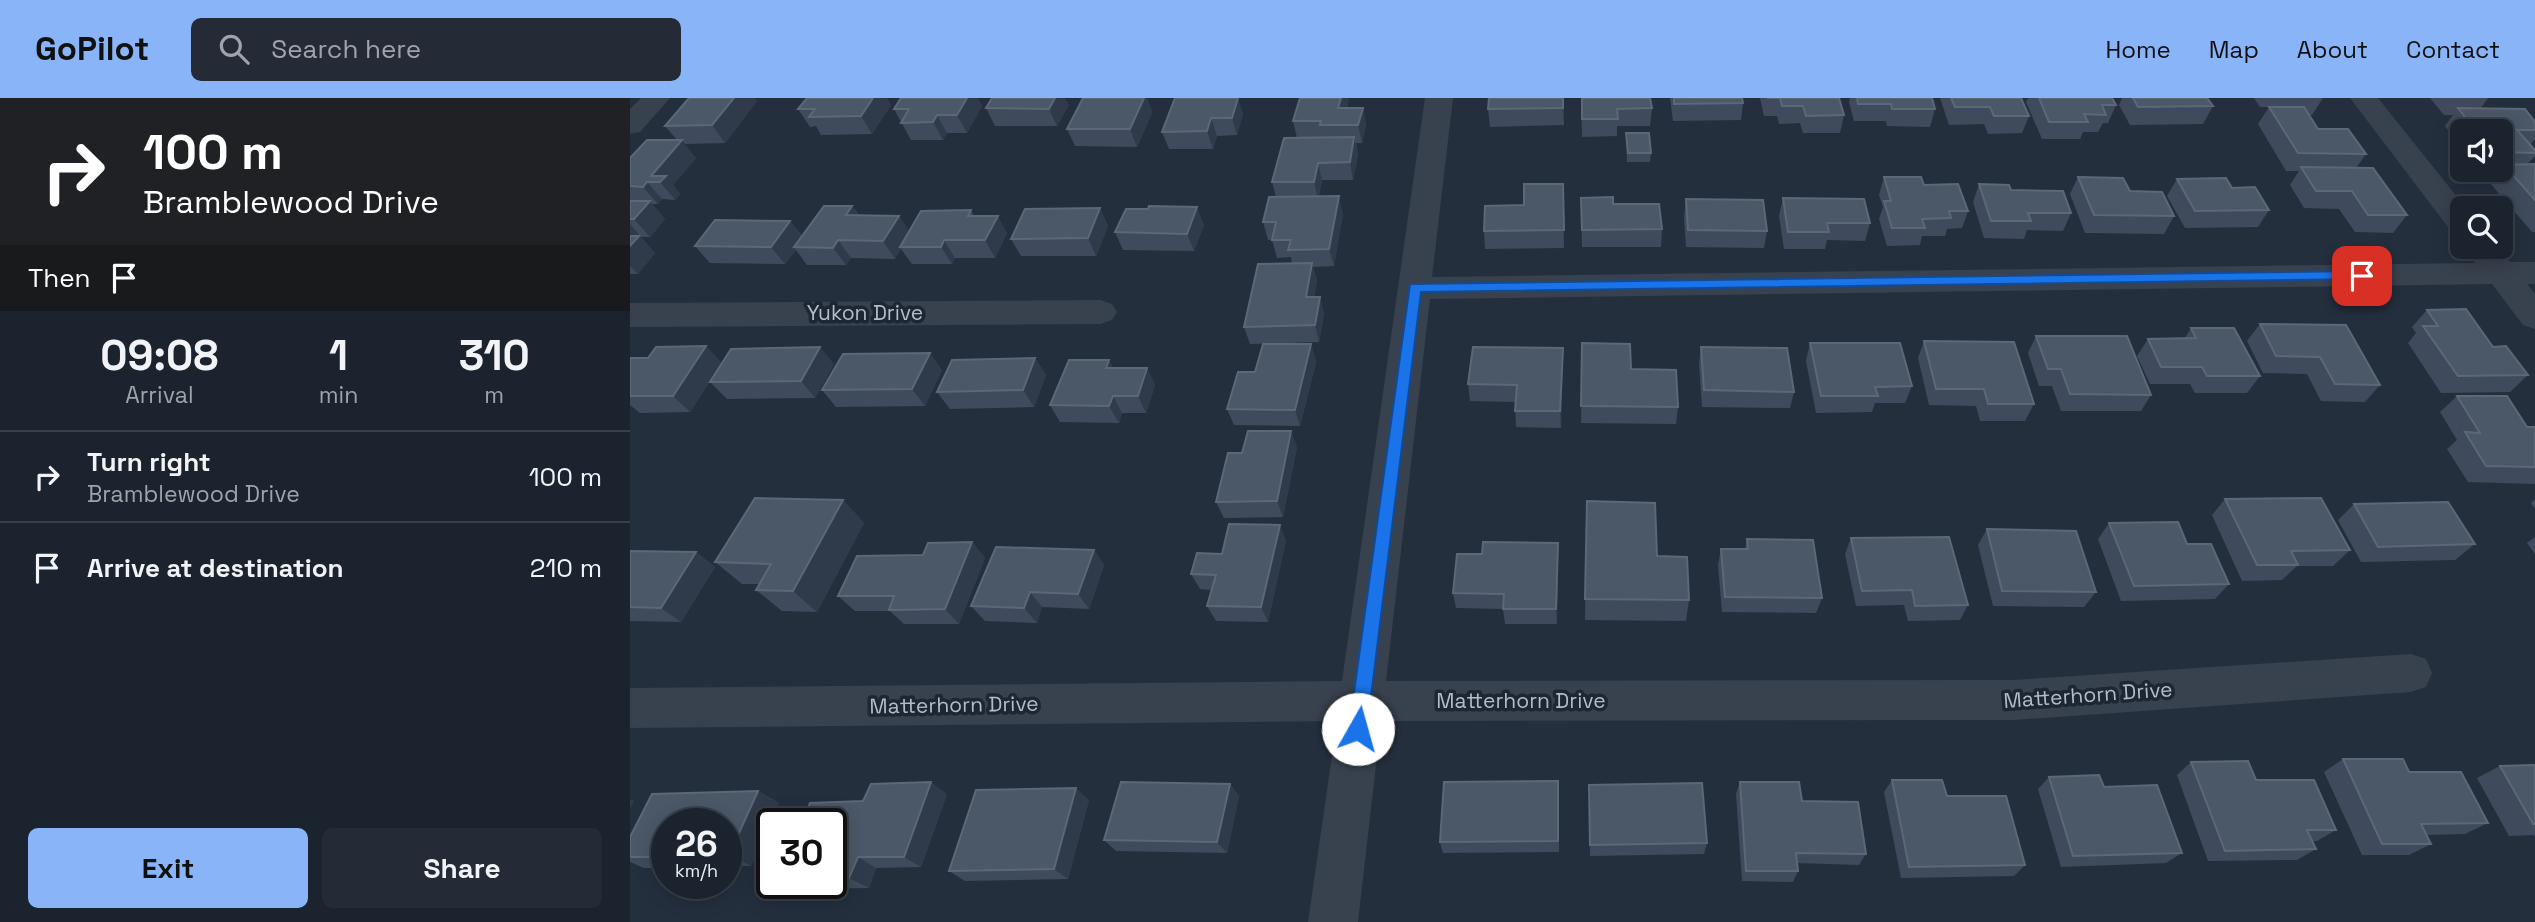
<!DOCTYPE html>
<style>
body{margin:0;font-family:"Space Grotesk",sans-serif;background:#242b36;color:#f1f3f6;height:100vh;display:flex;flex-direction:column;font-size:26px;white-space:nowrap}
*{box-sizing:border-box;margin:0}
p{font-size:23px;color:#a0a4aa}
.icon{flex:none;width:38px;height:38px;fill:none;stroke:currentColor;stroke-width:2;stroke-linecap:round;stroke-linejoin:round}
.map{position:relative;flex:1;overflow:hidden}
.drawer{display:flex;flex-direction:column;background:#1b232e;width:630px}
.drawer>*{flex:none}
.top-card{background:#202124;color:#fff;overflow:hidden}
.controls{position:absolute;left:1820px;top:21px;display:grid;gap:14px}
.controls a{display:grid;place-items:center;width:63px;height:63px;border-radius:10px;background:#1b232e;box-shadow:0 4px 18px #0003,0 0 0 2px #39404a;font-size:35px}
.speed{position:absolute;left:21px;top:710px;display:flex;gap:14px;font-size:35px;font-weight:700;text-align:center}
.speed>*{display:grid;place-content:center;width:91px;height:91px;border-radius:50%;background:#1b232e;box-shadow:0 4px 18px #0003,0 0 0 2px #39404a;line-height:1}
.speed small{font-size:18px;font-weight:400}
.speed .limit{border:4px solid #111;border-radius:10px;background:#fff;color:#111}
.pin{position:absolute;display:grid;place-items:center;width:60px;height:60px;color:#fff;margin:-30px;border-radius:14px;box-shadow:0 4px 10px #0006}
.me{position:absolute;width:77px;margin:-38px;rotate:7deg;stroke-linejoin:round;filter:drop-shadow(0 0 5px #0008)}
.turn{display:flex;align-items:center;gap:24px;height:147px;padding:0 28px;font-size:32px}
.turn .icon{width:91px;height:91px;stroke-width:2.5}
.turn b{display:block;font-size:49px;line-height:60px}
.then{display:flex;align-items:center;height:66px;padding:0 28px;background:#0003;gap:14px;font-size:26px}
.eta{display:flex;justify-content:space-evenly;align-items:center;height:119px;text-align:center}
.eta b{font-size:42px;font-weight:700;line-height:49px}
.cta{display:flex;gap:14px;margin-top:auto;padding:14px 28px}
.cta a{flex:1;height:80px;border-radius:10px;background:#8ab4f8;color:#111;font-size:28px;font-weight:700;line-height:80px;text-align:center}
.cta a+a{background:#242b36;color:#f1f3f6}
ul{padding:0;list-style:none}
li{display:flex;align-items:center;gap:21px;height:91px;padding:0 28px;border-top:2px solid #39404a}
li div{flex:1}
li b{display:block;font-size:26px}
li em{font-style:normal}
header{display:flex;align-items:center;gap:42px;box-sizing:border-box;height:98px;padding:0 35px;background:#8ab4f8;color:#111}
header strong{font-size:33px}
nav{display:flex;gap:38px;margin-inline-start:auto;font-size:24px}
.search{width:490px;height:63px;background:#242b36;display:flex;align-items:center;gap:18px;box-sizing:border-box;padding:0 24px;border-radius:10px;color:#a0a4aa;font-size:26px}
main{display:flex;flex:1;min-height:0}
.map>svg:first-child{display:block}
.lines{fill:none;stroke-linecap:round;stroke-linejoin:round}
.street{fill:#38414e;fill-rule:evenodd}
.wall{fill:#3f4b5c}
.shaded-wall{fill:#2f3b4b}
.building{fill:#4b5868;stroke:#5c6777;stroke-width:2}
.route{fill:#1a73e8;stroke:#114b97;stroke-width:2}
.labels{text-anchor:middle;stroke-width:7;stroke-linejoin:round;paint-order:stroke}
.street-label{font-size:21px;fill:#b4bcc9;stroke:#1d2633}
</style>
<header>
<strong>GoPilot</strong>
<div class="search"><svg class="icon" aria-label="search" viewBox="0 0 24 24"><circle cx="10" cy="10" r="6"/><path d="M15 15l6 6"/></svg>Search here</div>
<nav><a>Home</a><a>Map</a><a>About</a><a>Contact</a></nav>
</header>
<main>
<section class="drawer">
<div class="top-card">
<div class="turn"><svg class="icon" aria-label="right" viewBox="0 0 24 24"><path d="M7 20v-9h11M14 6l5 5-5 5"/></svg><div><b>100 m</b>Bramblewood Drive</div></div>
<div class="then">Then<svg class="icon" aria-label="arrive" viewBox="0 0 24 24"><path d="M6 21V4h12l-3 4 3 4H6"/></svg></div>
</div>
<div class="eta">
<div><b>09:08</b><p>Arrival</p></div>
<div><b>1</b><p>min</p></div>
<div><b>310</b><p>m</p></div>
</div>
<ul>
<li><svg class="icon" aria-label="right" viewBox="0 0 24 24"><path d="M7 20v-9h11M14 6l5 5-5 5"/></svg><div><b>Turn right</b><p>Bramblewood Drive</p></div><em>100 m</em></li>
<li><svg class="icon" aria-label="arrive" viewBox="0 0 24 24"><path d="M6 21V4h12l-3 4 3 4H6"/></svg><div><b>Arrive at destination</b></div><em>210 m</em></li>
</ul>
<div class="cta"><a>Exit</a><a>Share</a></div>
</section>
<div class="map">
<svg width="1905" height="824" viewBox="0 0 1905 824">
<rect width="100%" height="100%" fill="#242f3e"/>
<g class="lines">
<path class="street" d="M11,0H40L10,34L0,36V11Z
M795,0H823L802,179L1845,165L1834,149H1867L1880,164H1905V186H1897L1905,196V231L1893,227L1862,186L800,201L756,583L1383,582L1781,556L1796,561L1802,575L1796,589L1781,594L1383,622L751,623L728,824H678L707,623L0,630V590L712,583Z
M1720,0H1748L1836,110H1832V136L1821,133Z
M470,202L482,206L487,214L482,222L470,226L0,229V205Z"/>
</g>
<path class="wall" d="M453,0H517L522,15L507,49L445,48L437,31Z
M545,0L613,16L607,37L587,38L583,51H539L532,34Z
M670,0H718L717,10H733L736,27L732,45H726L728,57L723,82H692L689,98L713,116L704,168L683,169L687,183L684,199H690L694,216L689,244L620,246L614,229L662,165L661,159L647,160L642,142H638L633,124L646,99L642,84L667,40L663,23Z
M933,0L934,27L860,29L858,11Z
M951,0H1020L1022,10L1020,28H987V38L952,39Z
M1040,0H1112L1113,5L1111,22L1043,23Z
M1130,0H1209L1214,17L1210,35H1173L1170,25L1149,26L1147,18H1134Z
M1220,0H1302L1305,11L1300,29L1257,28L1256,23H1224L1219,4Z
M1310,0H1391L1399,18L1392,35L1358,36L1354,26L1319,27Z
M1398,0H1482L1486,7L1478,25H1473L1468,34H1453L1450,41H1412L1396,4Z
M1492,0H1577L1583,8L1573,26L1500,27L1489,7Z
M1624,0H1693L1682,17H1679L1688,31L1736,56L1726,70L1777,117L1763,135L1725,134L1709,111L1674,110L1660,87L1669,73H1656L1628,26L1639,9H1641H1630Z
M1800,0H1858L1850,11L1905,24V41L1900,47L1905,52V58L1897,66H1905V134H1902L1859,84L1869,72H1849H1871V33H1832V50L1815,28L1823,17H1814Z
M127,3L95,45L54,46L66,60L43,87L50,96L45,102L32,101L28,106H22L35,121L20,139H12L11,140L25,155L8,176H0V60L47,42L35,28Z
M261,7L242,36L191,37L186,28L180,29L168,11Z
M439,7L427,28H365L356,10Z
M352,8L337,35H317L313,42H281L264,11Z
M996,35L1021,55L1020,64H997Z
M1254,79L1294,87L1338,113L1332,130L1317,131L1315,138H1292L1290,147L1257,148L1249,121L1253,109L1249,97Z
M1448,79L1500,93L1544,118L1534,136L1455,135L1440,96Z
M1547,81L1602,90L1639,112L1628,129L1555,130L1537,98Z
M933,86L934,150L855,151L854,133L894,107Z
M1349,86L1381,92L1441,115L1433,133L1397,132L1394,141L1354,140L1343,104Z
M951,100L983,106L1032,131L1031,149H952Z
M1153,100L1240,125L1235,143L1197,142L1195,151H1154L1149,118Z
M1056,101L1137,133L1134,150L1056,149L1054,119Z
M222,108L229,117L269,118L279,133L341,112L344,118L377,135L365,160H325L322,166H282L271,151L265,161L221,160L216,167H177L166,152L155,166L80,165L65,148L160,123L172,138Z
M470,110L478,128L466,158H391L381,141Z
M574,127L564,153L493,152L485,134Z
M1797,212L1863,249L1898,277L1880,294L1811,295L1778,245L1786,235L1782,229Z
M1630,226L1750,287L1735,304L1691,303L1677,276L1633,275L1617,243Z
M1561,230L1630,278L1617,295H1565L1560,286H1520L1507,258L1518,241L1555,240Z
M1406,238L1521,297L1511,313H1431L1422,288H1409L1398,255Z
M1294,243L1404,306L1395,323H1350L1346,308L1299,307L1288,260Z
M952,245L1001,271L1048,309L1046,326L951,325Z
M1180,245L1282,288L1275,305H1245L1242,314L1186,315L1176,263Z
M681,246L686,264L670,328L604,327L597,311L625,274Z
M1071,249L1164,294L1160,310L1072,309L1069,266Z
M933,250L931,330L886,329L885,304L840,303L838,286Z
M0,260H18L92,265L204,266L185,300L97,301L80,284L82,280L60,314L10,315L0,307Z
M405,260L416,277L404,309L320,311L307,294Z
M479,262L483,270H517L525,287L516,315H492L489,325L430,324L420,307Z
M312,272L295,308L206,309L192,292Z
M1827,298L1897,329H1905V386L1838,384L1817,351L1827,342L1810,314Z
M667,349L653,419L594,420L586,404L612,355Z
M1595,401L1720,452L1703,468H1667L1652,482L1612,483L1582,417Z
M1905,401V411L1901,405Z
M213,402L234,425L187,514L152,513L126,492L130,486H112L85,464Z
M957,403L1027,458L1059,502L1056,523L955,522Z
M1724,406L1845,446L1825,462L1731,464L1708,422Z
M1479,425L1557,446L1599,486L1585,501L1491,503L1468,441Z
M1357,431L1466,494L1454,509L1363,508L1348,447Z
M1905,439V456L1897,445Z
M1221,440L1338,507L1330,522L1278,523L1274,507L1226,508L1215,456Z
M1117,441L1192,500L1186,515L1092,514L1088,467L1091,451H1115Z
M656,442L638,524L586,523L577,508L582,492L570,491L561,476L592,456Z
M342,444L355,460L329,526H274L260,513H225L208,498Z
M464,452L474,467L459,511L412,509L407,525L355,523L341,508Z
M0,453L66,454L85,469L51,524L0,523Z
M928,460L927,526H875L873,511L826,510L823,495Z
M1713,661L1779,674L1858,725L1835,736L1796,737L1801,746L1779,757H1732L1694,674Z
M1561,664L1626,682L1706,732L1687,743H1682L1686,751L1667,762L1578,763L1547,677Z
M1905,667V739L1904,737L1879,738L1847,680L1870,668Z
M1419,679L1474,689L1552,755L1536,765L1431,769L1408,691Z
M1262,682L1395,767L1384,778L1271,780L1254,694Z
M1110,684L1172,703L1236,756L1229,767L1167,765L1168,773L1163,784L1112,783L1106,696Z
M600,686L609,698L597,755L486,753L474,742Z
M959,687L1077,745L1074,756L960,758Z
M128,693L149,705L121,768H96V726H37V770H14L0,764V739Z
M929,695V754L813,755L810,744Z
M317,696L291,769L246,770L239,790L168,791L156,786H201V726L233,703Z
M459,702L438,781L335,783L319,773Z"/>
<path class="shaded-wall" d="M104,0H125L127,3L95,45L82,27Z
M243,0H257L261,7L242,36L231,18Z
M337,0H348L352,8L337,35L327,17Z
M425,0H435L439,7L427,28L419,11Z
M514,0H517L522,15L507,49L500,31Z
M608,0L613,16L607,37L602,20Z
M711,0H718L719,2L712,27L708,10Z
M733,10L736,27L732,45L728,27Z
M307,17L317,35L313,42L303,24Z
M581,20L587,38L583,51L577,33Z
M724,39L728,57L723,82L720,64Z
M52,42L66,60L43,87L50,96L45,102L30,84L21,78Z
M688,65L692,82L688,101L684,84Z
M17,84L32,101L28,106L13,89Z
M709,98L713,116L704,168L699,151Z
M20,103L35,121L20,139L4,121Z
M222,108L234,126L216,117Z
M567,109L574,127L564,153L557,136Z
M470,110L478,128L466,158L458,140Z
M269,118L281,135L270,149L271,151L265,161L253,143Z
M368,118L377,135L365,160L355,142Z
M160,123L173,141L164,149L166,152L155,166L141,149Z
M0,126L25,155L8,176L0,168Z
M208,142L221,160L216,167L203,150Z
M314,142L325,160L322,166L311,149Z
M682,165L687,183L681,216L676,199Z
M690,199L694,216L689,244L685,227Z
M681,246L686,264L670,328L665,312Z
M76,248L92,265L60,314L43,298Z
M190,249L204,266L185,300L171,283Z
M933,250V267L931,330L930,313Z
M300,255L312,272L295,308L282,291Z
M405,260L416,277L404,309L393,292Z
M479,262L488,279L476,270Z
M517,270L525,287L516,315L508,298Z
M483,298L492,315L489,325L479,308Z
M661,333L667,349L653,419L647,403Z
M213,402L234,425L187,514L163,493Z
M650,427L656,442L638,524L631,509Z
M342,444L355,460L329,526L315,511Z
M928,445V460L927,526L926,511Z
M464,452L474,467L459,511L448,496Z
M66,454L85,469L51,524L31,510Z
M400,494L412,509L407,525L394,510Z
M301,684L317,696L291,769L274,759Z
M600,686L609,698L597,755L587,744Z
M446,690L459,702L438,781L424,771Z
M128,693L149,705L121,768L99,757Z
M0,701L4,703L0,711Z
M228,759L246,770L239,790L219,780Z"/>
<path class="building" d="M59,0H104L82,27L35,28Z
M177,0H243L231,18L179,19L185,11H168Z
M271,0H337L327,17H307L303,24L271,25L279,11H264Z
M362,0H425L419,11L356,10Z
M453,0H514L500,31H437Z
M545,0H608L602,20H581L577,33L532,34Z
M670,0H711L708,10H733L728,27H690L691,23H663Z
M859,0H933V10L858,11Z
M952,0H1020L1022,10L987,11L988,21H952Z
M1044,0H1112L1113,5L1044,6Z
M1137,0H1209L1214,17L1176,18L1173,8H1152L1150,0Z
M1227,0H1302L1305,11H1262L1261,6H1228Z
M1321,0H1391L1399,18H1364L1360,9H1325Z
M1409,0H1482L1486,7H1472L1476,17L1454,16L1458,24H1419Z
M1503,0H1577L1583,8L1508,9Z
M1639,9H1674L1688,31H1718L1736,56L1668,55Z
M1828,10L1895,11L1905,24V32H1887L1905,52V55L1871,54V33H1846Z
M996,35H1019L1021,55H998Z
M724,39L720,64L688,65L684,84H642L654,40Z
M17,42H52L21,78H36L30,84H17L13,89L0,88V60Z
M1905,66V102L1874,67Z
M1671,69L1743,70L1777,117H1738L1722,93H1686Z
M1254,79H1291L1294,87L1328,86L1338,113H1319L1321,120L1292,121L1295,130H1262L1254,103H1261Z
M1448,79L1493,80L1500,93L1532,94L1544,118L1464,117Z
M1596,80L1602,90L1625,89L1639,112L1565,113L1547,81Z
M894,86H933L934,132L854,133L855,108L894,107Z
M1349,86L1379,87L1381,92L1433,93L1441,115H1398L1401,123H1361Z
M709,98L699,151L658,152L661,142H642L646,124H633L639,99Z
M983,99V106H1029L1032,131L952,132L951,100Z
M1153,100L1234,101L1240,125H1197L1199,134H1158Z
M1056,101L1133,102L1137,133L1058,132Z
M0,103H20L4,121H0Z
M194,108H222L216,117L269,118L253,143L208,142L203,150L164,149Z
M519,108L567,109L557,136L485,134L496,111H518Z
M470,110L458,140L381,141L395,111Z
M341,112L338,118H368L355,142H314L311,149H270L291,113Z
M85,122L160,123L141,149L65,148Z
M0,138H9L0,148Z
M682,165L676,199H690L685,227L614,229L628,166Z
M1836,211L1863,249L1876,248L1898,277L1828,278L1793,228H1808L1797,212Z
M1630,226L1716,227L1750,287L1705,286L1690,259L1646,258Z
M1561,230H1604L1630,278H1577L1572,269H1531L1518,241L1566,240Z
M1406,238H1497L1521,297L1440,296L1431,271H1418Z
M1294,243L1384,244L1404,306H1358L1354,291H1306Z
M952,245L1000,246L1001,271L1046,272L1048,309L951,308Z
M1180,245H1270L1282,288L1245,289L1248,298H1191Z
M633,246H681L665,312L597,311L608,274H625Z
M76,248L43,298H0V260H18L26,249Z
M190,249L171,283L80,284L101,251Z
M843,249L933,250L930,313H885L887,287L838,286Z
M1071,249L1157,250L1164,294L1074,292Z
M300,255L282,291L192,292L213,256Z
M405,260L393,292L307,294L322,262Z
M439,262H479L476,270H517L508,298H483L479,308L420,307Z
M1827,298H1877L1897,329H1905V369L1856,368L1835,334L1850,335Z
M618,333H661L647,403L586,404L598,355H612Z
M125,400L213,402L163,493L126,492L141,466L85,464Z
M1691,400L1720,452L1661,453L1668,467H1627L1595,401Z
M957,403L1025,405L1027,458L1057,459L1059,502L955,501Z
M1818,404L1845,446L1748,449L1724,406Z
M1548,424L1557,446H1581L1599,486L1504,488L1479,425Z
M599,426L650,427L631,509L577,508L586,477L561,476L567,455L592,456Z
M1357,431L1446,433L1466,494L1372,493Z
M1319,439L1338,507L1285,508L1282,492L1232,493L1221,440Z
M1117,441L1183,442L1192,500L1095,499L1091,451H1118Z
M342,444L315,511L259,512L264,498H208L227,458L293,457L298,445Z
M853,444L928,445L926,511H873L874,496L823,495L827,456H852Z
M366,449L464,452L448,496L400,494L394,510L341,508Z
M0,453L66,454L31,510L0,509Z
M1713,661H1773L1779,674H1831L1858,725L1791,726L1801,746H1752Z
M1618,663L1626,682H1684L1706,732H1677L1686,751L1595,753L1561,664Z
M1905,667V726H1903L1870,668Z
M1469,677L1474,689L1527,687L1552,755L1443,758L1419,679Z
M1262,682H1312L1317,698H1376L1395,767L1279,769Z
M928,683V743L810,744L814,684Z
M301,684L274,759H228L219,780H201V726H171L180,705L233,703L241,686Z
M491,684L600,686L587,744L474,742Z
M1110,684H1169L1172,703L1228,704L1236,756L1166,755L1168,773H1116Z
M1072,685L1077,745L960,747L959,687Z
M446,690L424,771L319,773L346,692Z
M128,693L99,757H96V726H37V759H0V739L22,696Z"/>
<path class="route" d="M1732,173L1739,178L1737,181L791,194L737,631L734,637L728,639L721,637L719,631L780,186Z"/>
<g class="labels">
<g class="street-label">
<text x="235" y="222">Yukon Drive</text>
<text transform="translate(1458 597) rotate(-4)" y="7">Matterhorn Drive</text>
<text x="891" y="610">Matterhorn Drive</text>
<text transform="translate(324 607) rotate(-1)" y="7">Matterhorn Drive</text>
</g>
</g>
</svg>
<div class="controls">
<a><svg class="icon" aria-label="sound" viewBox="0 0 24 24"><path d="M4 9h4l5-4v14l-5-4H4zM17 9q2 3 0 6"/></svg></a>
<a><svg class="icon" aria-label="search" viewBox="0 0 24 24"><circle cx="10" cy="10" r="6"/><path d="M15 15l6 6"/></svg></a>
</div>
<div class="speed"><div>26<small>km/h</small></div><div class="limit">30</div></div>
<div class="pin" style="left:1732px;top:178px;background:#d93025"><svg class="icon" aria-label="arrive" viewBox="0 0 24 24"><path d="M6 21V4h12l-3 4 3 4H6"/></svg></div>
<svg class="me" style="left:728px;top:631px" viewBox="-20 -20 40 40"><circle r="19" fill="#fff"/><path d="M0-13L10 11 0 6-10 11z" fill="#1a73e8"/></svg>
</div>
</main>
